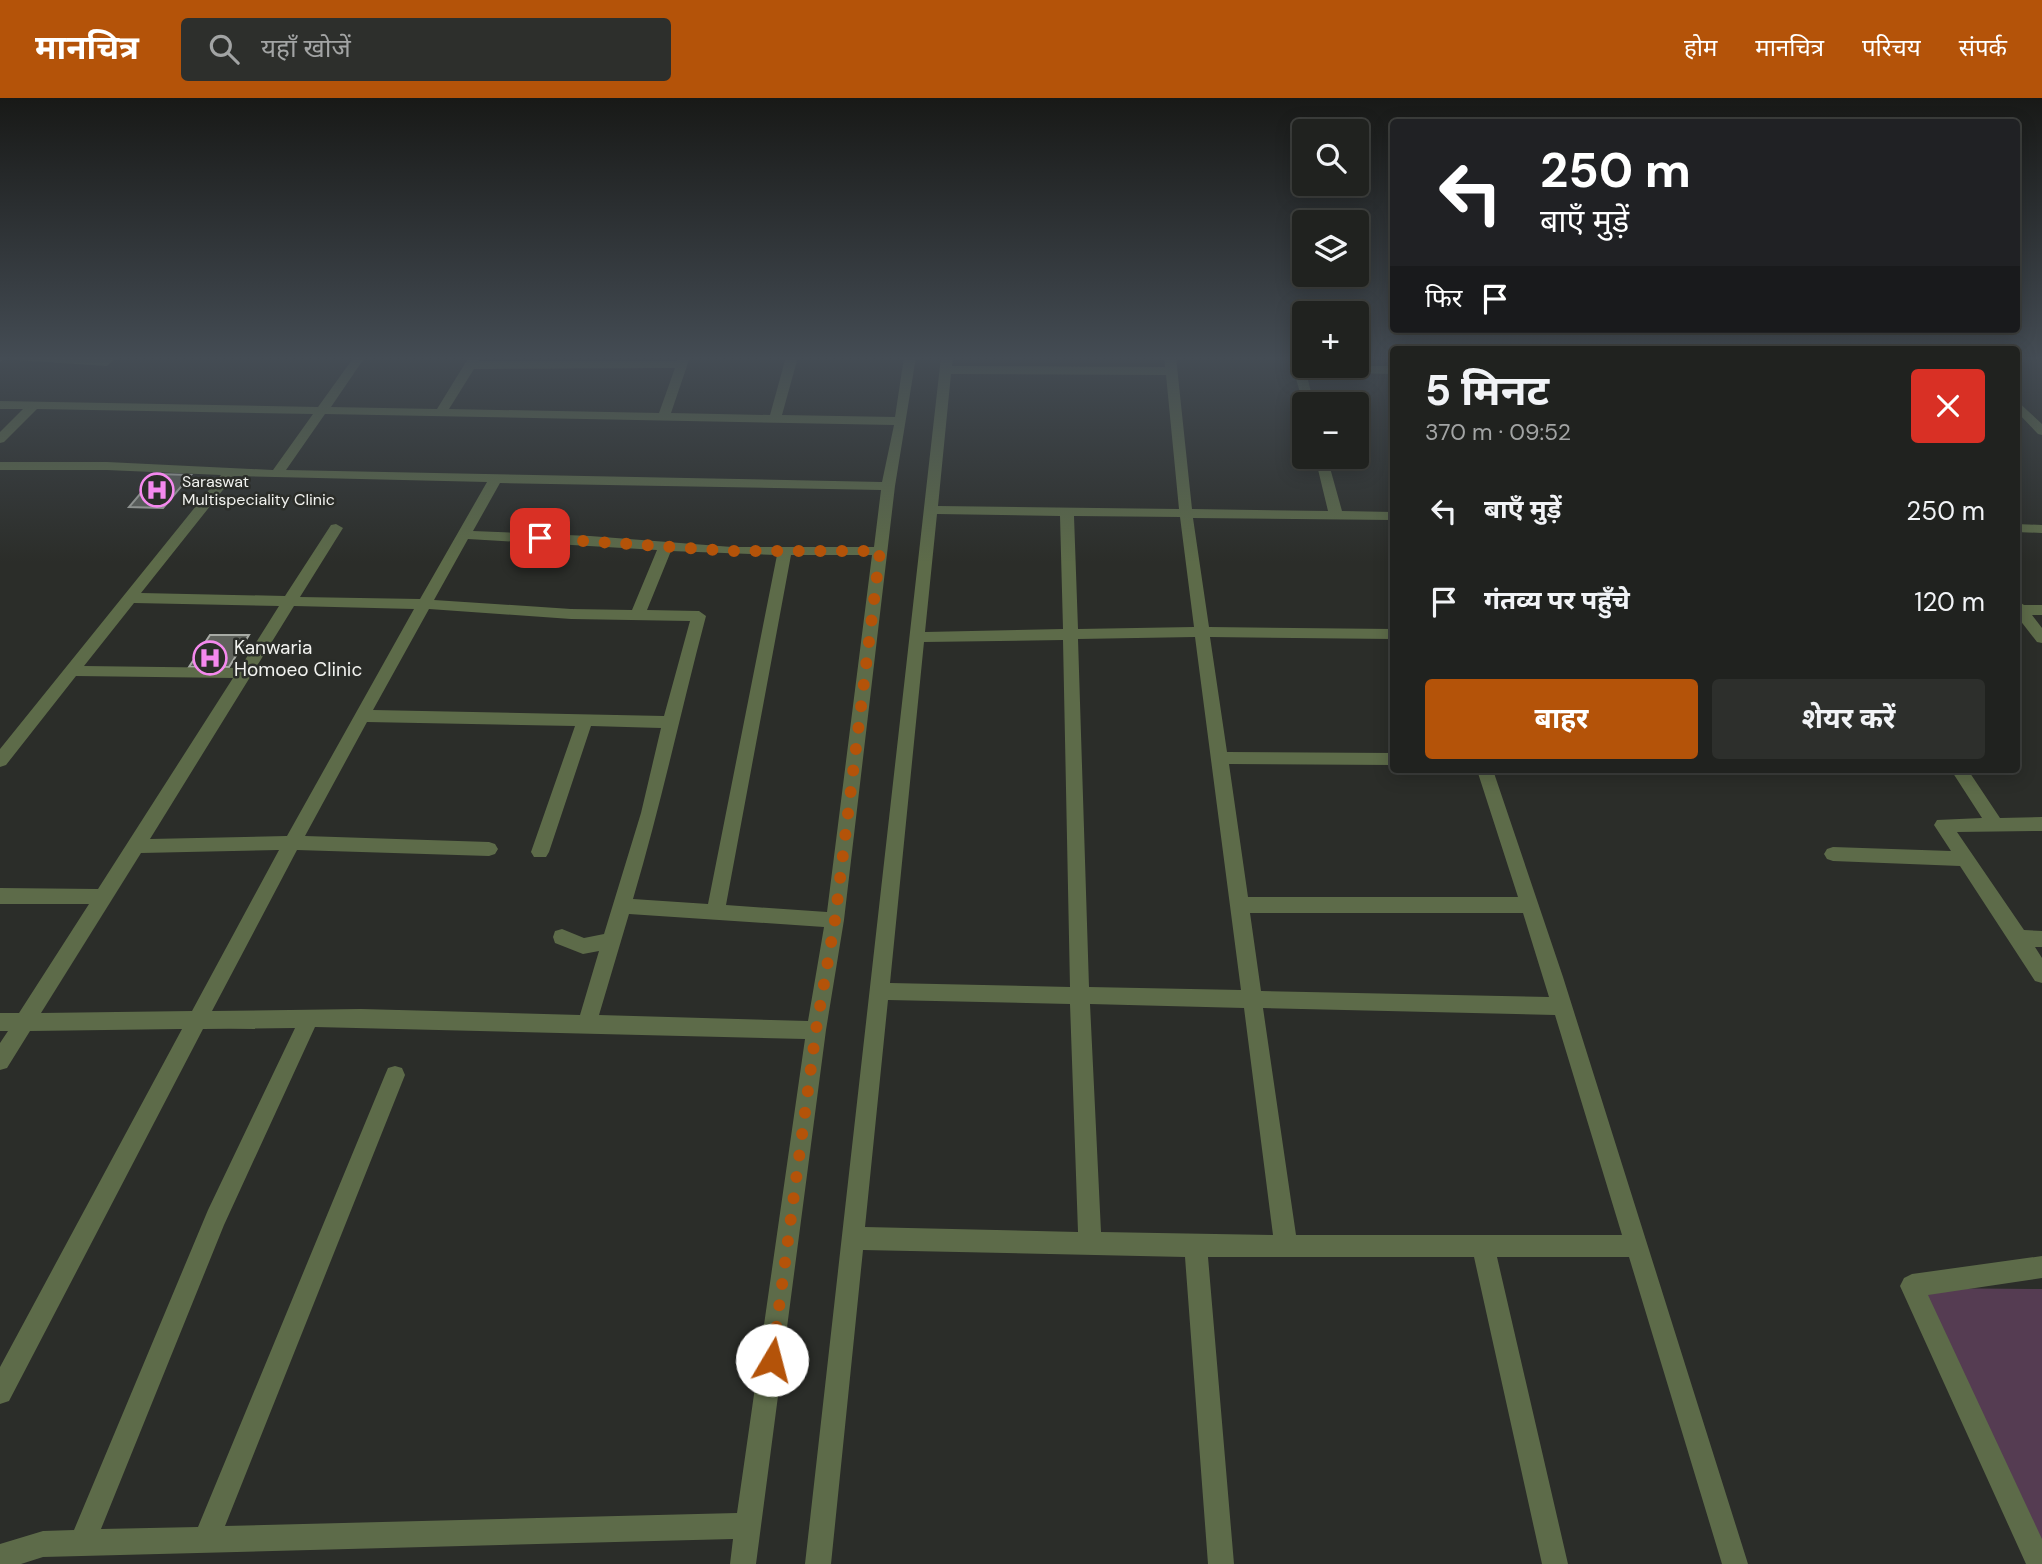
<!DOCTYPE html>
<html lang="hi">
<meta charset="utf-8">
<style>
body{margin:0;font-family:"DM Sans","Noto Sans Devanagari",sans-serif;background:#2d2f2c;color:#f1f3f6;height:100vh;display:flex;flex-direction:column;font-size:26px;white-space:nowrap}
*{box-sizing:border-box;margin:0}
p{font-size:23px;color:#a2a4a4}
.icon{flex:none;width:38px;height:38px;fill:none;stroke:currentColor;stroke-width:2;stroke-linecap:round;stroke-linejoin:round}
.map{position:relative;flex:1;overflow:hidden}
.sheet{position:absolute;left:1390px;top:248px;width:630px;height:427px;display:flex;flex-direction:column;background:#20221f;border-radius:7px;box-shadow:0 4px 18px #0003,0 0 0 2px #3d3f3d}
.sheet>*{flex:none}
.top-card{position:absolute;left:1390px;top:21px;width:630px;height:214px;border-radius:7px;box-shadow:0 4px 18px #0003,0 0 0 2px #3d3f3d;background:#202124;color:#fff;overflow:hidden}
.controls{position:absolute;left:1292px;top:21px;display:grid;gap:14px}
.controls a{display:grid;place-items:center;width:77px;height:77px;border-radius:7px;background:#20221f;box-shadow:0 4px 18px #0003,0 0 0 2px #3d3f3d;font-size:35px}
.pin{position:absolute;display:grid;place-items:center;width:60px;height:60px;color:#fff;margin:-30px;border-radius:14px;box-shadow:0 4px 10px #0006}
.me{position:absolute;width:77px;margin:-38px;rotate:8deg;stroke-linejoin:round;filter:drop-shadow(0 0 5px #0008)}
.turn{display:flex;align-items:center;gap:24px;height:147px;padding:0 35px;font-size:32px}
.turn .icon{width:91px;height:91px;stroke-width:2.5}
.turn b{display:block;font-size:49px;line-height:60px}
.then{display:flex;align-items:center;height:66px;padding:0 35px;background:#0003;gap:14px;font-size:26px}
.round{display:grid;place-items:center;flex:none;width:74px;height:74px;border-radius:7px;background:#2d2f2c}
.summary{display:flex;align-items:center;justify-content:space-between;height:119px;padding:0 35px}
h1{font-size:42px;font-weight:700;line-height:52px}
.primary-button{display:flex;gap:14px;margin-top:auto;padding:14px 35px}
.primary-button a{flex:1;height:80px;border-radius:7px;background:#b45309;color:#fff;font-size:28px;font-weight:700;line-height:80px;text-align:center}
.primary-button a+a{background:#2d2f2c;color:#f1f3f6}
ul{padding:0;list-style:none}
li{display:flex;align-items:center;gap:21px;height:91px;padding:0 35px}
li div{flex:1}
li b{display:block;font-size:26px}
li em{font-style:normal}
header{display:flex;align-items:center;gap:42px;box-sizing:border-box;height:98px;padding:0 35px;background:#b45309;color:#fff}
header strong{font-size:33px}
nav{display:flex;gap:38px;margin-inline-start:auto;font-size:24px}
.search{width:490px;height:63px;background:#2d2f2c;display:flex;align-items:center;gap:18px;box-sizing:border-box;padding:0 24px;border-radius:7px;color:#a2a4a4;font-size:26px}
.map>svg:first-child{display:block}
.green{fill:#553c52}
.building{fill:#5f625c;stroke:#a8aba5;stroke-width:2}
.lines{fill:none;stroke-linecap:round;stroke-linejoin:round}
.minor{fill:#5d6b49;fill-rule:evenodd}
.route{stroke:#b45309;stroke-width:12;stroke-dasharray:0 21.6}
.labels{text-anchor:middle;stroke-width:5;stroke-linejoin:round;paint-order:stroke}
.far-poi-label{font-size:16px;fill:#f1f2ef;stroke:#2b2d29;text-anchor:start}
.poi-label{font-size:19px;fill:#f1f2ef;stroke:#2b2d29;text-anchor:start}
</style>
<header>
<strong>मानचित्र</strong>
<div class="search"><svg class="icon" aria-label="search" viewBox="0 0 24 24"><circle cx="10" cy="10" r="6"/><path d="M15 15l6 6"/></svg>यहाँ खोजें</div>
<nav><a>होम</a><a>मानचित्र</a><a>परिचय</a><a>संपर्क</a></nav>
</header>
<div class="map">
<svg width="2042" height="1466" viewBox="0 0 2042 1466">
<rect width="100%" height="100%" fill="#2b2d29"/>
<path class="green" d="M1916,1190L2042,1191V1459Z"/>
<path class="building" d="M157,376L191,377L163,410L129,409Z
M210,537H249L229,569H189Z"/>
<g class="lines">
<path class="minor" d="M0,259H7L0,264Z
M11,259L104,260L116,259L107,268L16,262Z
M354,259H365L331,309L437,311L469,259H481L478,263H677L678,259H690L671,315L770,317L786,259H798L782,317L895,319L904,259H916L895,388L844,822L826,932L756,1466H730L733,1441L43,1459L21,1466H0V1446L43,1433L74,1432L208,1112L295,930L203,931L9,1303L0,1306V1269L182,931L30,933L7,970L0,972V945L8,933H0V915H19L89,806H0V790L98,791L233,580L76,578L6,667L0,669V651L221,377L107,372H0V364H107L273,372L313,316L37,311L4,344L0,345V334L23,311H0V303L318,309ZM675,270L659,315L449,311L474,271ZM325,316L894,327L882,384L286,372ZM234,378L487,384L420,501L300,499L343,430L336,426L331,427L285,498L141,495ZM500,385L881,392L874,449H732L590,438L473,433ZM468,441L657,452L632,512L571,511L434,502ZM671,453L777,457L708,806L633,801C661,707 681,612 706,518L699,513L647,512ZM791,457H872L827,814L726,807ZM134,505L279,508L240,570L84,568ZM294,508L414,511L287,738L150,741ZM429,511L571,521L690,523L664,618L373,612ZM367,624L575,628L531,754L534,759H546L549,754L591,628L661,630L641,715L604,836L584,840L562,831L555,833L553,839L555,845L583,856L599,853L580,917L361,911L212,913L297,752L489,758L495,756L498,751L495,746L489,744L305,738ZM279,752L192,913L41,915L141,755ZM629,816L824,829L808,923L599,917ZM315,929L805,941L737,1415L225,1428L405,977L402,970L395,968L388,970L385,977L198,1429L101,1431L224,1127Z
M941,259H953L952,268L1165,269L1164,259H1176L1192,411L1328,413L1315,359H1327L1342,413L1393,414V422L1193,420L1209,529L1393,531V541L1210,539L1227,654L1393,655V667L1229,666L1248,799H1518L1477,672H1493L1563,879L1748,1466H1722L1629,1159H1497L1568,1466H1542L1474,1159H1208L1234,1466H1208L1185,1159L863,1152L831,1466H805ZM951,276L1166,277L1179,411L938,408ZM937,416L1060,418L1063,531L925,534ZM1074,418L1180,419L1194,529L1078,531ZM1195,539L1241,892L1089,889L1078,541ZM1063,542L1070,889L890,885L924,544ZM1250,815H1523L1549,899L1261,893ZM888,902L1070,906L1078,1134L865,1129ZM1090,906L1244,910L1273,1137L1101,1134ZM1263,910L1555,917L1622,1137H1296Z
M1290,259H1302L1304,268H1393V276L1306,274L1314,306H1304V309Z
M2016,302L2042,326V337L2038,336L2016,313Z
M2016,426L2042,427V435L2016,434Z
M2016,502L2024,507H2042V517H2032L2042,530V545L2037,544L2016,517Z
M1951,672H1968L2000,720L2042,719V733L1957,734L2024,832L2042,833V849H2035L2042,860V885L2035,883L1960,768L1833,763L1827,761L1824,756L1827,751L1833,749L1951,753L1934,727L1937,722L1982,720Z
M2042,1158V1180L1928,1197L2042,1441V1466H2026L1900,1188L1904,1180L1912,1176Z"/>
</g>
<linearGradient id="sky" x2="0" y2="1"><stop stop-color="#181917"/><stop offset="0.56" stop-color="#444c54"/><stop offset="1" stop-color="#444c54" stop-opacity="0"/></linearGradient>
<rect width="2042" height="465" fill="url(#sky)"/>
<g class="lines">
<path class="route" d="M540,440L732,453H880L835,822L816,932L772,1262"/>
</g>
<defs>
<symbol id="hospital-ring" viewBox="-11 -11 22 22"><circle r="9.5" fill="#2b2d29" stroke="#f589ee" stroke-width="1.5"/><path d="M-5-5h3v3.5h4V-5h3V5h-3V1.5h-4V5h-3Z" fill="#f589ee"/></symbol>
</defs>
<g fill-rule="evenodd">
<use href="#hospital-ring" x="138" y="373" width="38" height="38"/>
<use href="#hospital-ring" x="191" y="541" width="38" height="38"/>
</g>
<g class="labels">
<g class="far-poi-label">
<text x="182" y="389">Saraswat<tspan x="182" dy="18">Multispeciality Clinic</tspan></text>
</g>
<g class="poi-label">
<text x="234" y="556">Kanwaria<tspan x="234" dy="22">Homoeo Clinic</tspan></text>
</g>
</g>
</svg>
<div class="controls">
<a><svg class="icon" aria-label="search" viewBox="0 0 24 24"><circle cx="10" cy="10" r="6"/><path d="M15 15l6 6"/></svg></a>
<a><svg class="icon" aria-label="layers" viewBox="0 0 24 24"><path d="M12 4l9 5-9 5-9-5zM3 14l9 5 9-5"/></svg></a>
<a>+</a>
<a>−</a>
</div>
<div class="pin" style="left:540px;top:440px;background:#d93025"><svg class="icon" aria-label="arrive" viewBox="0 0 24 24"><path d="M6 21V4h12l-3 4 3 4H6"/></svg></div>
<svg class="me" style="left:772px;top:1262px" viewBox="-20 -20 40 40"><circle r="19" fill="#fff"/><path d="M0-13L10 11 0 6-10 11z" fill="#b45309"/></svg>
<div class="top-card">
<div class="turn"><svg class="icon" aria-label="left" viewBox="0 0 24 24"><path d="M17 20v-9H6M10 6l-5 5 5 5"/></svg><div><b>250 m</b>बाएँ मुड़ें</div></div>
<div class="then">फिर<svg class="icon" aria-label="arrive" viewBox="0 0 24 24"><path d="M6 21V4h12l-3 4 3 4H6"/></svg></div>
</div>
<section class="sheet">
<div class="summary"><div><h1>5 मिनट</h1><p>370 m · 09:52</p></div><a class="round" style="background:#d93025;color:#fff"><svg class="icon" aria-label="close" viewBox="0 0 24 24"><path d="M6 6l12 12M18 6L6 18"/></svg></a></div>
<ul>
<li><svg class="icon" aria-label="left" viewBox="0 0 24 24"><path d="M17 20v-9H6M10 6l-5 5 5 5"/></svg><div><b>बाएँ मुड़ें</b></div><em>250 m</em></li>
<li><svg class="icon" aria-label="arrive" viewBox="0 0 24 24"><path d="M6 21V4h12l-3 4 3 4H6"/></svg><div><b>गंतव्य पर पहुँचे</b></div><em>120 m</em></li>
</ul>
<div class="primary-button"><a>बाहर</a><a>शेयर करें</a></div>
</section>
</div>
